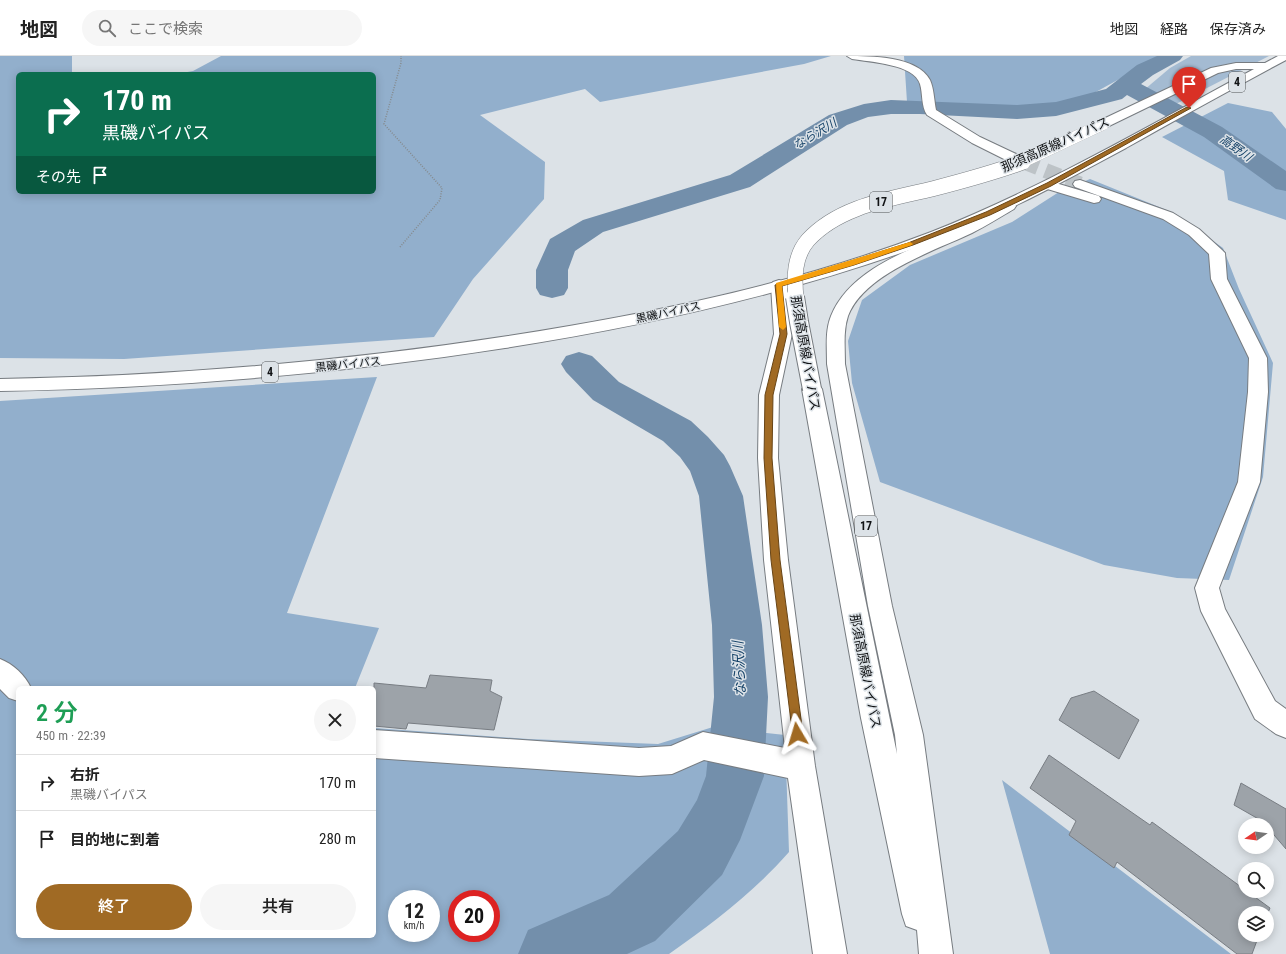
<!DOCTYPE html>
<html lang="ja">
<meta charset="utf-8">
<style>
body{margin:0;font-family:"Roboto Condensed","Noto Sans JP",sans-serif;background:#f6f6f6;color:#222;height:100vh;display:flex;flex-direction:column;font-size:15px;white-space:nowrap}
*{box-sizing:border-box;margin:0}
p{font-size:13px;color:#767676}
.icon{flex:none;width:22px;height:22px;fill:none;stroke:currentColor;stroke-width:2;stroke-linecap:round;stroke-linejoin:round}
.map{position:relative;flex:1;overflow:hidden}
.details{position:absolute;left:16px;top:630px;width:360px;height:252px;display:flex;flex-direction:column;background:#fff;border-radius:6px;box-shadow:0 2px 10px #0003}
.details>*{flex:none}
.hud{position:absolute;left:16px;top:16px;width:360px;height:122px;border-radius:6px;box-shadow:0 2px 10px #0003;background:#0b6e4f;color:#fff;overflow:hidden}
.needle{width:26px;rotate:257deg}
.buttons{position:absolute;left:1238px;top:762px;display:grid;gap:8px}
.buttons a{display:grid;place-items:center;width:36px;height:36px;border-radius:50%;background:#fff;box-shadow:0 2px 10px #0003;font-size:20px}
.speed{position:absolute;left:388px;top:834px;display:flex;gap:8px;font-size:20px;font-weight:700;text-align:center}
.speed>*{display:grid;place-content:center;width:52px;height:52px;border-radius:50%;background:#fff;box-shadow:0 2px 10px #0003;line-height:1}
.speed small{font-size:10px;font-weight:400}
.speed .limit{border:6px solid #d22;background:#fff;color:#111}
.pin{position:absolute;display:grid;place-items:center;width:34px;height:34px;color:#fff;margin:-41px -17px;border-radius:50% 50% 50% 0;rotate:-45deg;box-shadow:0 0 4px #0007}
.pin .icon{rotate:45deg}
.me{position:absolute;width:44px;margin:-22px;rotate:353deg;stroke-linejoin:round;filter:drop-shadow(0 0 3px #0008)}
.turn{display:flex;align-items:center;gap:14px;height:84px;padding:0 20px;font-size:18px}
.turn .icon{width:52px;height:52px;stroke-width:2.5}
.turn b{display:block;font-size:28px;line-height:34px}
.then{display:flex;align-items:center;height:38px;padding:0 20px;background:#0003;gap:8px;font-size:15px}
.round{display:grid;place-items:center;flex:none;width:42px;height:42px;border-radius:21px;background:#f6f6f6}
.overview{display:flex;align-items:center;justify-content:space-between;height:68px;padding:0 20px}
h1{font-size:24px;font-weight:600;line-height:30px;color:#1e9e55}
.cta{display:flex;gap:8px;margin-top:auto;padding:8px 20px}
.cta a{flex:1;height:46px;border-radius:24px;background:#a06a24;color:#fff;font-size:16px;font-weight:600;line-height:46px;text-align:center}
.cta a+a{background:#f6f6f6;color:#222}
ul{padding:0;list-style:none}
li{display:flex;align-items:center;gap:12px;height:56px;padding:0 20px;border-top:1px solid #e0e0e0}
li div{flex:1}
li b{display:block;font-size:15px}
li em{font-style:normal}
header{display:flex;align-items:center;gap:24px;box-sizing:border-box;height:56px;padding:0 20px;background:#fff;border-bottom:1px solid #e0e0e0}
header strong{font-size:19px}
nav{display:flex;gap:22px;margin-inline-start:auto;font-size:14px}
.search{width:280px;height:36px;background:#f6f6f6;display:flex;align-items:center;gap:10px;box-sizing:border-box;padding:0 14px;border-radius:22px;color:#767676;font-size:15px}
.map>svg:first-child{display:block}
.green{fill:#a4bbd2}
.forest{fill:#92afcc;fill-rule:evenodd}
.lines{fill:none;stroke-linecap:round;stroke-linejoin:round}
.river{fill:#738fab;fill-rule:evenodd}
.building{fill:#9da3a9;stroke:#787d83}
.minor-tunnel-far1{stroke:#bdc3c7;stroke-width:12;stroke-dasharray:12 6;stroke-linecap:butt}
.minor-tunnel{stroke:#bdc3c7;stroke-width:15;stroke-dasharray:15 8;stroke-linecap:butt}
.minor-casing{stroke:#777c81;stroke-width:2}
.major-casing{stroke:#777c81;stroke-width:2}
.highway-casing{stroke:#777c81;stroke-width:2}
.path{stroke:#858a8d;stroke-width:1.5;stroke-dasharray:1 1.5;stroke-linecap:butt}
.minor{fill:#fff;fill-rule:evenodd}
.major{fill:#fff;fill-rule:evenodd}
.highway{fill:#fff;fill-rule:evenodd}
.major-bridge-far2-casing{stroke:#777c81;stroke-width:12;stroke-linecap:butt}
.major-bridge-far1-casing{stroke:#777c81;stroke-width:16;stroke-linecap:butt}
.major-bridge-casing{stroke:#777c81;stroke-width:20;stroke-linecap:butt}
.major-bridge-far2{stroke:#fff;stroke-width:12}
.major-bridge-far1{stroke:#fff;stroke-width:15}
.major-bridge{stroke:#fff;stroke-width:18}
.route{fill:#a06a24;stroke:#684517}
.slow{fill:#f59e0b}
.labels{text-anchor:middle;stroke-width:3;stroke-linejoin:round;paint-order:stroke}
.far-street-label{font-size:11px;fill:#101214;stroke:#dce2e7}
.shield{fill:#dce2e7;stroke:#4d5053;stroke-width:1}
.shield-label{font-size:12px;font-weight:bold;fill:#101214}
.far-water-label{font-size:12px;font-style:italic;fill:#154268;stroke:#dce2e7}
.street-label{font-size:13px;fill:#101214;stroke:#dce2e7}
.water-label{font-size:14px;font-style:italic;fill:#154268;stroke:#dce2e7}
</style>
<header>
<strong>地図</strong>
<div class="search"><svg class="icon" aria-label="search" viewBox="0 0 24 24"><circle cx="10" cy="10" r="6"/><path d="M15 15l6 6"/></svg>ここで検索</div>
<nav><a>地図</a><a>経路</a><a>保存済み</a></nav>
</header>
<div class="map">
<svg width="1286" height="898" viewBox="0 0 1286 898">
<rect width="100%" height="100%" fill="#dce2e7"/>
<path class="green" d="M1191,0H1269L1176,48L1144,34L1170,12Z"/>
<path class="forest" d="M0,0H72V17L76,18H18V136H374V18H176L193,15L221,0H831L804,8L600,46L585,33L480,59L545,106L544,143L473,223L434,281L124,303L0,302Z
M904,0H1161L1085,42L1030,51H985L907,46Z
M1228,47L1272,56L1286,73V164L1228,144L1224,115L1162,81Z
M1090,123L1174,157L1223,192L1239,233L1273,307L1263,421L1229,524L1177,522L1104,509L880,426L852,327L848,285L862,244L910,209L1012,166L1059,136Z
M377,321L287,557L379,572L355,632H18V880H374V672L528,683L658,688L713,671L785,679L789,796C754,836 713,867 669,898H0V345ZM397,843H431V877H397ZM457,843H491V877H457Z
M1002,724L1231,898H1050Z"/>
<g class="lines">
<path class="river" d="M1157,0H1183L1180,4L1153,19L1141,28L1222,71L1286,115V135L1276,133L1204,81L1127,39L1122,43L1056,60L1017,63L920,58H891L868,61L847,69L750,131L603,176L575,195L568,214V232L564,239L552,242L540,239L536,232V214L550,183L583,164L730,119L829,59L864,48L891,44L1017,49L1056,46L1106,33L1137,9Z
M579,296L592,300L619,326L691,365L708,381L724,399L730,410L743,440L762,569L768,641L764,720L740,784L722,819L655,885L627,898H518L528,874L609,839L678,775L697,744L706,720L714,641L712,569L699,440L690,415L680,401L663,385L593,344L566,316L561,308L566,300Z"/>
</g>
<path class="building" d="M430,619L492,624L490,635L502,641L494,674L408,667L406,673L374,670V627L426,632Z
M1094,635L1139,664L1119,703L1059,664L1071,642Z
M1049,699L1150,769L1152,766L1270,852L1267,859V857H1245V879H1259L1252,898H1237L1117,806L1114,812L1069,779L1076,765L1030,732Z
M1241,727L1286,753V793L1262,765L1234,749Z"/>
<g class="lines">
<path class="minor-tunnel-far1" d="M1011,101L1026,107"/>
<path class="minor-tunnel" d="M1024,106L1080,128"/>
<defs>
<path id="minor" d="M847,0C871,0 917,0 930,24C934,33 934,44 936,54L980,81L1016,98L1018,101L1011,105L1006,104L972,87L927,59C921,50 923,38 920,28C914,8 870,6 852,3Z
M1080,124L1173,157L1199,173L1222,194L1225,197L1227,223L1267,302L1268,336L1260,426L1219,532L1225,553L1275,645L1286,653V682L1276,678L1255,663L1201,555L1195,532L1238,426L1248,336L1249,302L1211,223L1209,198L1189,179L1163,163L1075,131L1073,128L1075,125Z
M1049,125L1099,140L1101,143L1099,146L1094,147L1044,132L1042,129L1044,126Z
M779,224L785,226L787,229L792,278L779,339L778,402L788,504L815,710L847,898H813L788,722L704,704L672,718L639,720L374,702V674L639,692L671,690L703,676L785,692L764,504L758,402L759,339L774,278L771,229L773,226Z
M0,603C13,608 25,619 31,632H18V645L9,642L0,633Z"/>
<path id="major" d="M1236,7H1268L1273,10L1268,13H1236L1218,17L1107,71H1099L1097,68L1099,65L1211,12Z
M1009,146L1014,147L1016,150L1014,153C1000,161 986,170 972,177C934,195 864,218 848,260C843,275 845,292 845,308L892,550L923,679L953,898H919L917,874L906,870L902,858L861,662L802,333L805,329L812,327L819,329L822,333L897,698L895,679L868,550L827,308C827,292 825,275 831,260C850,213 910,194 952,175C969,167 992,150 1009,146Z"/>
<path id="highway" d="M1278,0H1286V4C1232,33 1179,62 1126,92C1064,125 1003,159 937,184C798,236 652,269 505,292C338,318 169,332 0,335V323C170,320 339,306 508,280C651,258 796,228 931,176C1052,128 1164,61 1278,0Z"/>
</defs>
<use href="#minor" class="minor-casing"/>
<use href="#major" class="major-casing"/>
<use href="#highway" class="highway-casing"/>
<path class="path" d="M400,191L440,144L442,132L384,68L401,7V0"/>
<use href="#minor" class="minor"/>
<use href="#major" class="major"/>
<use href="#highway" class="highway"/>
<defs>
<path id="major-bridge-far2" d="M1020,107L1103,68"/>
<path id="major-bridge-far1" d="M796,242C794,222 794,200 808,184C839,150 890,143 932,133C963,125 993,117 1023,106"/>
<path id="major-bridge" d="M795,241L799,266L812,333"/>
</defs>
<use href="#major-bridge-far2" class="major-bridge-far2-casing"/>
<use href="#major-bridge-far1" class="major-bridge-far1-casing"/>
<use href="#major-bridge" class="major-bridge-casing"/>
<use href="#major-bridge-far2" class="major-bridge-far2"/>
<use href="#major-bridge-far1" class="major-bridge-far1"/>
<use href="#major-bridge" class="major-bridge"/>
</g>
<path class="route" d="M1187,51L1191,52L1051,130L990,159L913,189L854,209L782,230L787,278L773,339L772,402L780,504L803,678L801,682L797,684L793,682L771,504L764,402L765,339L780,278L775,229L908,187L986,156L1047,127Z"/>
<path class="slow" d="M910,186L913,188L912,189L854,209L782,230L786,271L783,274L779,271L776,227Z"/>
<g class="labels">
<g class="far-street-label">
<text transform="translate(668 256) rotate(-12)" y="4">黒磯バイパス</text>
<text transform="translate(348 308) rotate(-6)" y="4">黒磯バイパス</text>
</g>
<g class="shield">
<rect x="1229" y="16" width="16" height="20" rx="3"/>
<rect x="870" y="136" width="22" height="20" rx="3"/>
<rect x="262" y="306" width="16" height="20" rx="3"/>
<rect x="855" y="460" width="22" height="20" rx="3"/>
</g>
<g class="shield-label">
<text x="1237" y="30">4</text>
<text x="881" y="150">17</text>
<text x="270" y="320">4</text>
<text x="866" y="474">17</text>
</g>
<g class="far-water-label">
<text transform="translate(815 78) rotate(-31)" y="4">なら沢川</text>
<text transform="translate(1236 92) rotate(35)" y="4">高野川</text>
</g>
<g class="street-label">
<text transform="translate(1055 88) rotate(-24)" y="5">那須高原線バイパス</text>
<text transform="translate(806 297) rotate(80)" y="5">那須高原線バイパス</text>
<text transform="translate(866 615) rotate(79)" y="5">那須高原線バイパス</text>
</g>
<g class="water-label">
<text transform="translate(739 613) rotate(-93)" y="5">なら沢川</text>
</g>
</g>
</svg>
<div class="buttons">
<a><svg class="needle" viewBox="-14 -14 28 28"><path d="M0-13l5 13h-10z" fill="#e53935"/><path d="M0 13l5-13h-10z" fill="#767676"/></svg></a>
<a><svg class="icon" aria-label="search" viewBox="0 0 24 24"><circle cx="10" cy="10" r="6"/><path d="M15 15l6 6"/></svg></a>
<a><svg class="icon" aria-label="layers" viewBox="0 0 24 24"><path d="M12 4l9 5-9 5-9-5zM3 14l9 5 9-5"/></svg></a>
</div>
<div class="speed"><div>12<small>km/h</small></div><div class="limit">20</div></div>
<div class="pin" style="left:1189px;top:52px;background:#d93025"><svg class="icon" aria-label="arrive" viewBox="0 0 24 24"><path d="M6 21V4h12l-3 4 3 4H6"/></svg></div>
<svg class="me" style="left:797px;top:678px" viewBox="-20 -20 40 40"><path d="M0-17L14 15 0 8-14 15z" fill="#a06a24" stroke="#fff" stroke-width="4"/></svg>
<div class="hud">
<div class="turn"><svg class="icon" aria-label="right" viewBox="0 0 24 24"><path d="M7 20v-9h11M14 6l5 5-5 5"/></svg><div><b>170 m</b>黒磯バイパス</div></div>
<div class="then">その先<svg class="icon" aria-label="arrive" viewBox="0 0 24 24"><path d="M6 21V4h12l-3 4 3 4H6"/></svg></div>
</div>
<section class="details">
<div class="overview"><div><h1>2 分</h1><p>450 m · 22:39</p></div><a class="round"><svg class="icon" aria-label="close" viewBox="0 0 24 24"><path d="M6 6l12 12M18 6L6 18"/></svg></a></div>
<ul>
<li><svg class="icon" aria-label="right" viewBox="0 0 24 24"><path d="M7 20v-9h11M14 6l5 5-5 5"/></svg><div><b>右折</b><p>黒磯バイパス</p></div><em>170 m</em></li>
<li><svg class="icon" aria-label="arrive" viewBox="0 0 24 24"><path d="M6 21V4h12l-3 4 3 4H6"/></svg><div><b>目的地に到着</b></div><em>280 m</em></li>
</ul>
<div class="cta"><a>終了</a><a>共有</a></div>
</section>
</div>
